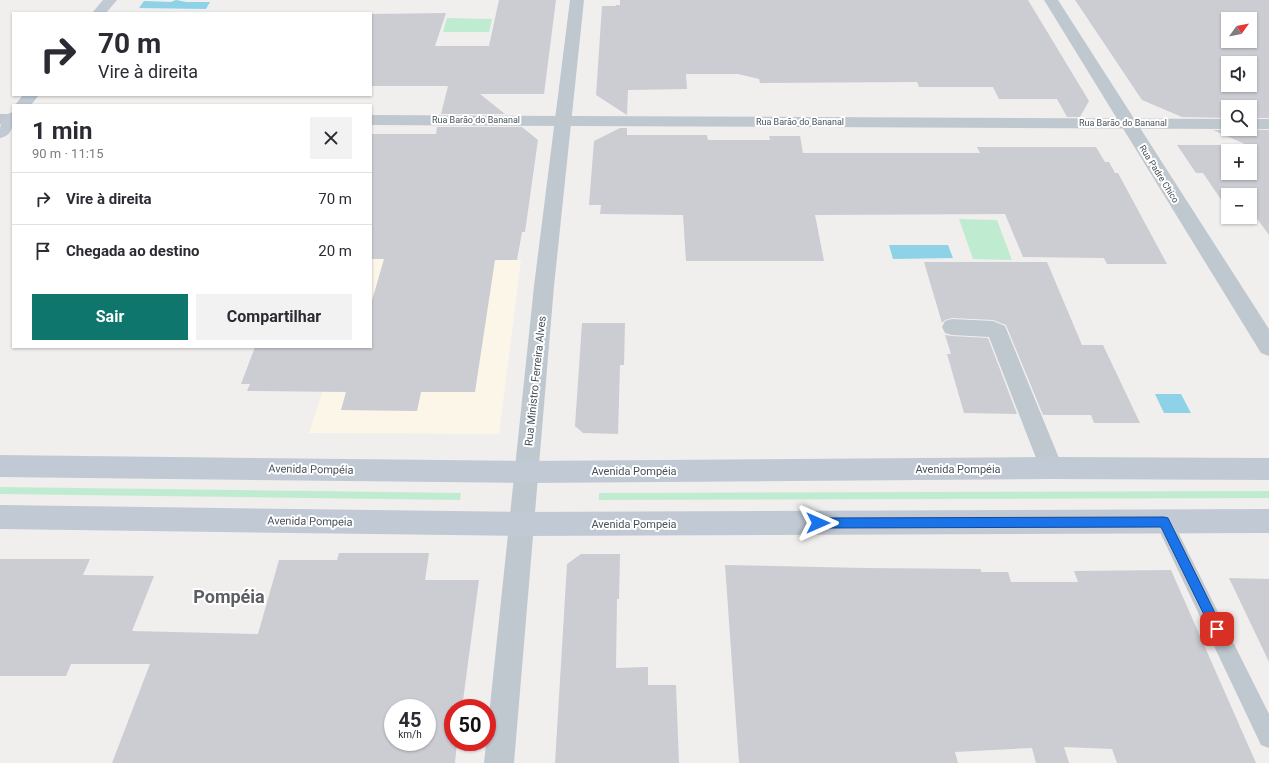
<!DOCTYPE html>
<html lang="pt">
<meta charset="utf-8">
<style>
body{margin:0;font-family:Roboto,sans-serif;background:#f2f2f3;color:#2b2b33;height:100vh;display:flex;flex-direction:column;font-size:15px;white-space:nowrap}
*{box-sizing:border-box;margin:0}
p{font-size:13px;color:#7c7c81}
.icon{flex:none;width:22px;height:22px;fill:none;stroke:currentColor;stroke-width:2;stroke-linecap:round;stroke-linejoin:round}
.map{position:relative;flex:1;overflow:hidden}
.side{position:absolute;left:12px;top:104px;width:360px;height:244px;display:flex;flex-direction:column;background:#fff;border-radius:0px;box-shadow:0 1px 3px #0004}
.side>*{flex:none}
.banner{position:absolute;left:12px;top:12px;width:360px;height:84px;border-radius:0px;box-shadow:0 1px 3px #0004;background:#fff;color:#2b2b33;overflow:hidden}
.needle{width:26px;rotate:57deg}
.buttons{position:absolute;left:1221px;top:12px;display:grid;gap:8px}
.buttons a{display:grid;place-items:center;width:36px;height:36px;border-radius:0px;background:#fff;box-shadow:0 1px 3px #0004;font-size:20px}
.speed{position:absolute;left:384px;top:699px;display:flex;gap:8px;font-size:20px;font-weight:700;text-align:center}
.speed>*{display:grid;place-content:center;width:52px;height:52px;border-radius:50%;background:#fff;box-shadow:0 1px 3px #0004;line-height:1}
.speed small{font-size:10px;font-weight:400}
.speed .limit{border:6px solid #d22;background:#fff;color:#111}
.pin{position:absolute;display:grid;place-items:center;width:34px;height:34px;color:#fff;margin:-17px;border-radius:8px;box-shadow:0 2px 6px #0006}
.me{position:absolute;width:44px;margin:-22px;rotate:90deg;stroke-linejoin:round;filter:drop-shadow(0 0 3px #0008)}
.turn{display:flex;align-items:center;gap:14px;height:84px;padding:0 20px;font-size:18px}
.turn .icon{width:52px;height:52px;stroke-width:2.5}
.turn b{display:block;font-size:28px;line-height:34px}
.round{display:grid;place-items:center;flex:none;width:42px;height:42px;border-radius:0px;background:#f2f2f3}
.overview{display:flex;align-items:center;justify-content:space-between;height:68px;padding:0 20px}
h1{font-size:24px;font-weight:700;line-height:30px}
.button{display:flex;gap:8px;margin-top:auto;padding:8px 20px}
.button a{flex:1;height:46px;border-radius:0px;background:#0f766e;color:#fff;font-size:16px;font-weight:700;line-height:46px;text-align:center}
.button a+a{background:#f2f2f3;color:#2b2b33}
ul{padding:0;list-style:none}
li{display:flex;align-items:center;gap:12px;height:52px;padding:0 20px;border-top:1px solid #e1e1e2}
li div{flex:1}
li b{display:block;font-size:15px}
li em{font-style:normal}
.map>svg:first-child{display:block}
.commercial{fill:#fbf6e8}
.green{fill:#bfecd1}
.water{fill:#8ed2e7}
.building{fill:#cbcdd3;fill-rule:evenodd}
.lines{fill:none;stroke-linecap:round;stroke-linejoin:round}
.service{fill:#bfc8cf;fill-rule:evenodd}
.minor{fill:#bfc8cf;fill-rule:evenodd}
.tertiary{fill:#bfc8cf;fill-rule:evenodd}
.secondary{fill:#c0c9d4;fill-rule:evenodd}
.route{fill:#1a73e8;stroke:#114b97}
.labels{text-anchor:middle;stroke-width:4;stroke-linejoin:round;paint-order:stroke}
.far-street-label{font-size:9px;fill:#47515a;stroke:#fff}
.street-label{font-size:11px;fill:#47515a;stroke:#fff}
.near-district-label{font-size:18px;font-weight:bold;fill:#5b5e63;stroke:#fff}
</style>
<div class="map">
<svg width="1269" height="763" viewBox="0 0 1269 763">
<rect width="100%" height="100%" fill="#f1eeee"/>
<path class="commercial" d="M371,259L521,260L499,434L309,433L337,347H371Z"/>
<path class="green" d="M447,18L492,19L489,32H443Z
M959,219L997,220L1012,260L973,259Z
M0,487L461,493L460,500L0,494Z
M1269,491V498L599,500V493Z"/>
<path class="water" d="M176,0L186,2H210L206,9L139,8L144,1L171,2Z
M889,245H948L953,258L893,259Z
M1155,394H1181L1191,413H1164Z"/>
<path class="building" d="M499,0H556L544,94H480L505,114H441L448,86H371V14L446,13L435,46H489Z
M620,0H1028L1089,101L1080,117H1067L1057,99H999L993,87H919L917,82L760,83L759,79L738,74H686L687,89L628,90L627,115L596,95L602,6H616V5H620Z
M1075,0H1269V118H1250V107H1228V118L1182,117L1142,100ZM1228,19H1250V41H1228ZM1228,63H1250V85H1228Z
M437,127H522L538,140L525,232H522L517,260H495L475,392H421L417,411L341,410L346,392L247,391L250,384H241L255,347H371V304L384,259H371V134H436Z
M620,128H627V135H707L708,140H770L769,136H800L803,153H980L977,147H1096L1105,162H1109L1115,173H1118L1167,264H1107L1104,258L1023,257L1005,214L815,215L824,261H686L683,215L600,214L601,205H589L594,141Z
M1230,129L1269,130V235L1250,209V195H1228V207H1226L1203,173H1196L1177,145H1247L1213,130H1228ZM1228,151H1250V173H1228Z
M924,262H1047L1082,345H1103L1140,423H1094L1091,415H1043L1006,325L993,320L952,318L945,320L942,323Z
M582,323H625L624,365H620L618,434L583,433L575,426Z
M945,335L952,336L988,338L1017,414L964,413L947,354H951Z
M339,553H429L425,580H479L462,708H453V742H457L455,763H112L150,664H71L66,676H0V559H90L83,575L154,576L132,631L258,634L279,560H337ZM393,708H427V742H393Z
M581,554H620L619,599H617L616,668L648,667V685H676L679,763H555L567,564Z
M725,565L866,568L981,569V572H1008L1011,582H1078L1074,571L1171,570L1256,763H1117L1112,749L1064,747L1069,763H1036L1032,748L955,752L958,763H739Z
M1229,578L1269,579V662Z"/>
<g class="lines">
<path class="service" d="M1164,513L1170,516L1269,714V748L1261,745L1158,528L1155,522L1158,516Z"/>
<path class="minor" d="M0,114H13V124H0Z
M371,115L1228,119V129L371,125Z
M1250,119H1269V129H1250Z
M952,319L993,321L1005,326L1063,468L1059,476L1051,479L1043,476L989,337L952,335L945,333L942,327L945,321Z"/>
<path class="tertiary" d="M570,0H584L554,286L514,763H484L534,286Z
M1044,0H1058L1269,329V356L1261,353Z"/>
<path class="secondary" d="M103,0H117L106,13H92Z
M23,95H39L31,105H15Z
M13,112C13,124 14,135 0,138C0,126 0,115 13,112Z
M0,455L525,461L1051,457L1269,458V480L1051,479L525,483L0,477Z
M0,505L521,512L1269,509V533L521,536L0,529Z"/>
</g>
<path class="route" d="M1164,517L1168,518L1221,625L1222,629L1221,633L1217,634L1213,633L1161,527L818,528L815,526L813,523L815,520L818,518Z"/>
<g class="labels">
<g class="far-street-label">
<text x="476" y="123">Rua Barão do Bananal</text>
<text x="800" y="125">Rua Barão do Bananal</text>
<text x="1123" y="126">Rua Barão do Bananal</text>
<text transform="translate(1159 174) rotate(58)" y="3">Rua Padre Chico</text>
</g>
<g class="street-label">
<text transform="translate(535 381) rotate(-84)" y="4">Rua Ministro Ferreira Alves</text>
<text transform="translate(311 469) rotate(1)" y="4">Avenida Pompéia</text>
<text x="958" y="473">Avenida Pompéia</text>
<text x="634" y="475">Avenida Pompéia</text>
<text transform="translate(310 521) rotate(1)" y="4">Avenida Pompeia</text>
<text x="634" y="528">Avenida Pompeia</text>
</g>
<g class="near-district-label">
<text x="229" y="603">Pompéia</text>
</g>
</g>
</svg>
<div class="buttons">
<a><svg class="needle" viewBox="-14 -14 28 28"><path d="M0-13l5 13h-10z" fill="#e53935"/><path d="M0 13l5-13h-10z" fill="#7c7c81"/></svg></a>
<a><svg class="icon" aria-label="sound" viewBox="0 0 24 24"><path d="M4 9h4l5-4v14l-5-4H4zM17 9q2 3 0 6"/></svg></a>
<a><svg class="icon" aria-label="search" viewBox="0 0 24 24"><circle cx="10" cy="10" r="6"/><path d="M15 15l6 6"/></svg></a>
<a>+</a>
<a>−</a>
</div>
<div class="speed"><div>45<small>km/h</small></div><div class="limit">50</div></div>
<div class="pin" style="left:1217px;top:629px;background:#d93025"><svg class="icon" aria-label="arrive" viewBox="0 0 24 24"><path d="M6 21V4h12l-3 4 3 4H6"/></svg></div>
<svg class="me" style="left:818px;top:523px" viewBox="-20 -20 40 40"><path d="M0-17L14 15 0 8-14 15z" fill="#1a73e8" stroke="#fff" stroke-width="4"/></svg>
<div class="banner">
<div class="turn"><svg class="icon" aria-label="right" viewBox="0 0 24 24"><path d="M7 20v-9h11M14 6l5 5-5 5"/></svg><div><b>70 m</b>Vire à direita</div></div>
</div>
<section class="side">
<div class="overview"><div><h1>1 min</h1><p>90 m · 11:15</p></div><a class="round"><svg class="icon" aria-label="close" viewBox="0 0 24 24"><path d="M6 6l12 12M18 6L6 18"/></svg></a></div>
<ul>
<li><svg class="icon" aria-label="right" viewBox="0 0 24 24"><path d="M7 20v-9h11M14 6l5 5-5 5"/></svg><div><b>Vire à direita</b></div><em>70 m</em></li>
<li><svg class="icon" aria-label="arrive" viewBox="0 0 24 24"><path d="M6 21V4h12l-3 4 3 4H6"/></svg><div><b>Chegada ao destino</b></div><em>20 m</em></li>
</ul>
<div class="button"><a>Sair</a><a>Compartilhar</a></div>
</section>
</div>
